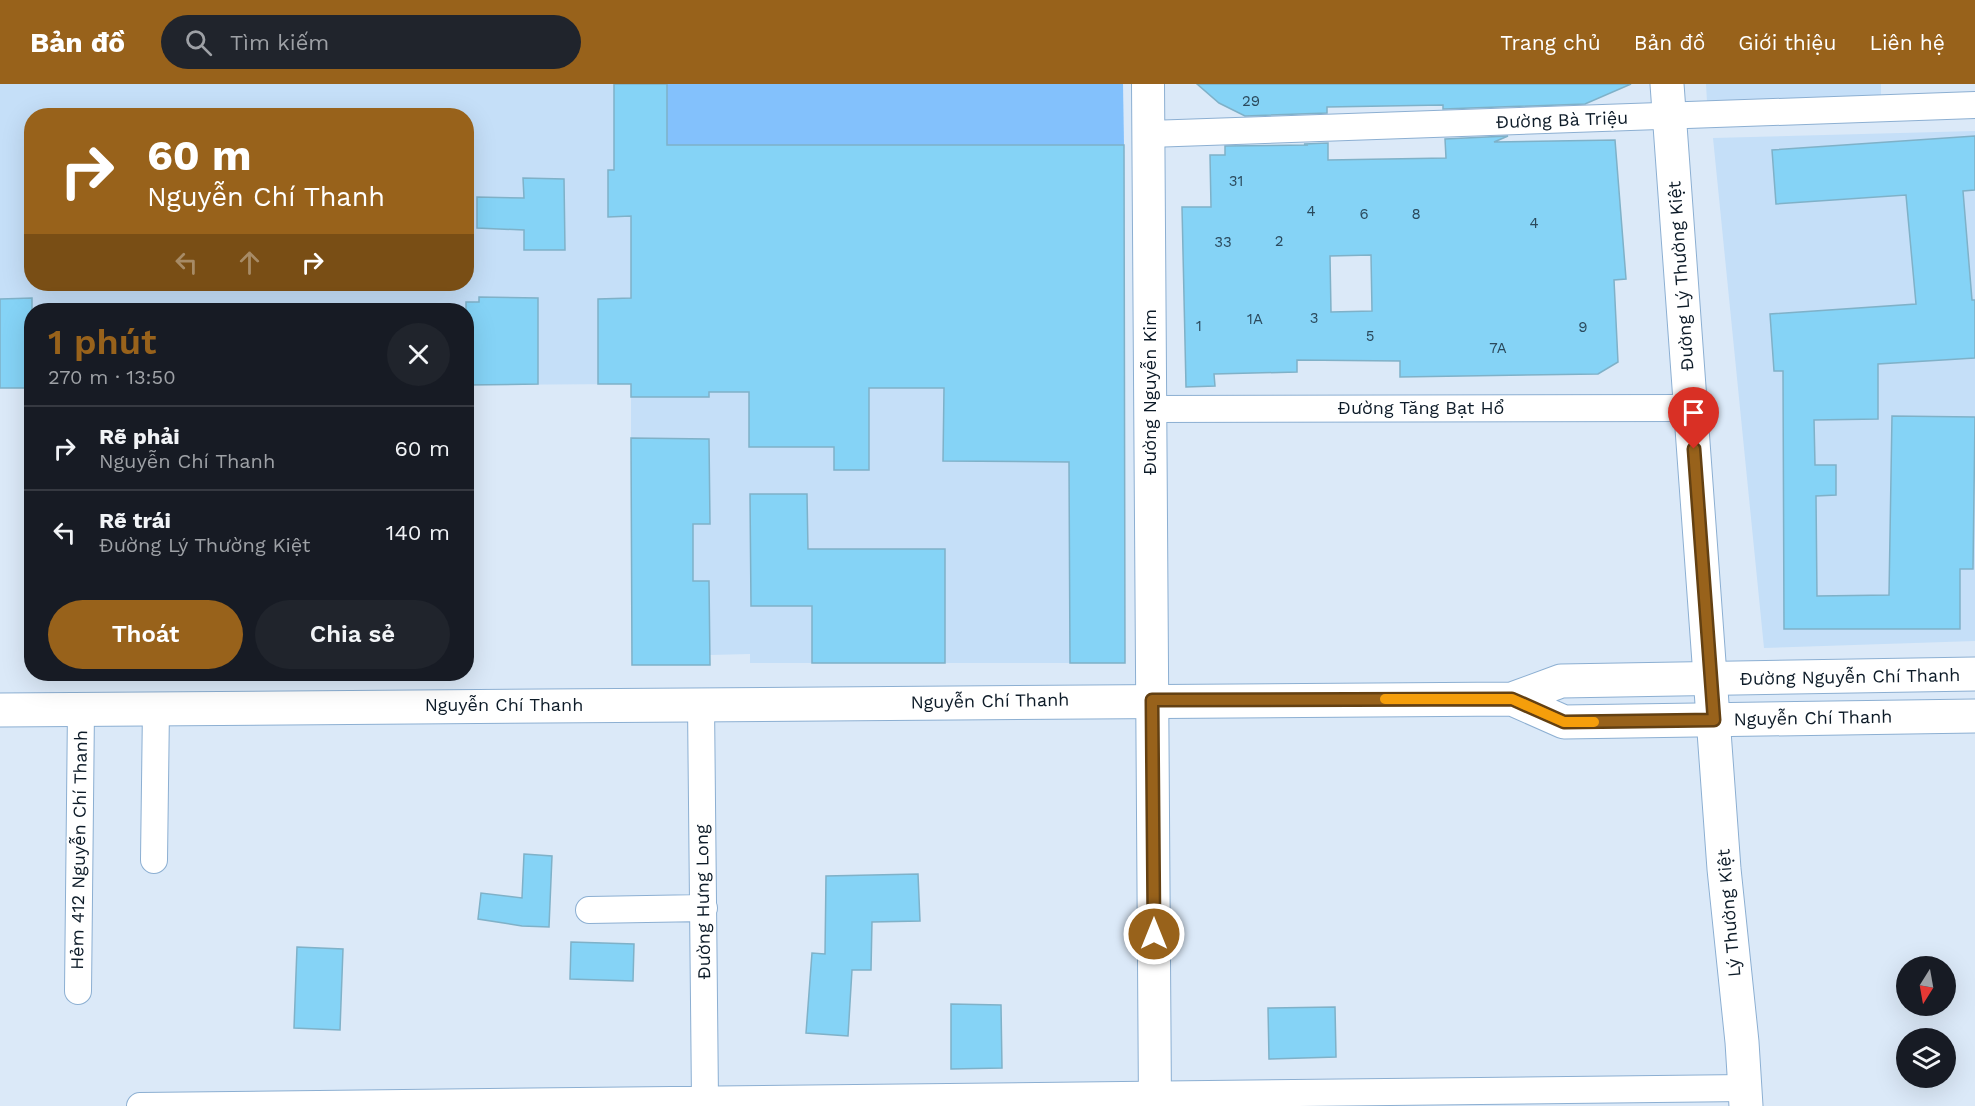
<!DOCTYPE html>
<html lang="vi">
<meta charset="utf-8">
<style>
body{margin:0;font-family:"Work Sans",sans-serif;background:#20242c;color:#f1f3f6;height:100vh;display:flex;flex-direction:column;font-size:22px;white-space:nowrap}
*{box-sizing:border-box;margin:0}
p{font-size:20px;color:#9ea1a6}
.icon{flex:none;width:33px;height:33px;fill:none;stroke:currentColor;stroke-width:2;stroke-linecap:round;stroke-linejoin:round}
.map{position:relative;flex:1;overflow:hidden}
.drawer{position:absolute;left:24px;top:219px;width:450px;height:378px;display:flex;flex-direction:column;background:#171b24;border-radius:24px;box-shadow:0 6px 24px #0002}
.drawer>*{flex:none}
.hud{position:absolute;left:24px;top:24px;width:450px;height:183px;border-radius:24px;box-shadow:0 6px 24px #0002;background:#98621b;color:#fff;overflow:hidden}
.needle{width:39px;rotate:191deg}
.controls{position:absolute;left:1896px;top:872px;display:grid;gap:12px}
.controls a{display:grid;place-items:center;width:60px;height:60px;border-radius:50%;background:#171b24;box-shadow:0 6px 24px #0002;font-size:30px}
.pin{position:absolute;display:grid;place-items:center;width:51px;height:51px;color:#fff;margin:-62px -26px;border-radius:50% 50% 50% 0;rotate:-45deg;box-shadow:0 0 6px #0007}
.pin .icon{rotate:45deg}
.me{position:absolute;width:66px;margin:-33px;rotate:0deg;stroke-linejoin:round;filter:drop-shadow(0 0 4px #0008)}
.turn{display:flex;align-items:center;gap:21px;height:126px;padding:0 24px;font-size:27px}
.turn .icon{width:78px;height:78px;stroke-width:2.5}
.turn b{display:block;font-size:42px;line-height:51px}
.lanes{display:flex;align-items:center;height:57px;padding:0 24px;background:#0003;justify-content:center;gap:30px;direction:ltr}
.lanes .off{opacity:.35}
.round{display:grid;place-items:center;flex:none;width:63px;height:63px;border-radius:32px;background:#20242c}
.summary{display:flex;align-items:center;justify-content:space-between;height:102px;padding:0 24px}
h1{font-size:36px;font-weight:600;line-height:45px;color:#98621b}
.primary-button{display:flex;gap:12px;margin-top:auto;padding:12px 24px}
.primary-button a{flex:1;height:69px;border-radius:36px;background:#98621b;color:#fff;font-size:24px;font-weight:600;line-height:69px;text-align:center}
.primary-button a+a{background:#20242c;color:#f1f3f6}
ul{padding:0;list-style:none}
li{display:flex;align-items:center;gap:18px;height:84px;padding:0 24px;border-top:2px solid #363941}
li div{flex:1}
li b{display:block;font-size:22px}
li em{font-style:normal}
header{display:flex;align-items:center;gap:36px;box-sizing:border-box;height:84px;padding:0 30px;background:#98621b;color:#fff}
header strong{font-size:28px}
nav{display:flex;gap:33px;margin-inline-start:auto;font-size:21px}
.search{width:420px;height:54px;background:#20242c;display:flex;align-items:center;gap:15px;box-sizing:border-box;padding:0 21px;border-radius:33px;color:#9ea1a6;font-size:22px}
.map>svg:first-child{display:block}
.built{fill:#c5dff8;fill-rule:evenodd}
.green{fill:#83c1fc}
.building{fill:#85d3f6;stroke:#7fb1c8;stroke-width:1.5;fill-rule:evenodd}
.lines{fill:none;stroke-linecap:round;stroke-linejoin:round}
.minor-casing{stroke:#8cafd2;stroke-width:28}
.tertiary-casing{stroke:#8cafd2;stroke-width:34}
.secondary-casing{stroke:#8cafd2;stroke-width:35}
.primary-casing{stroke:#8cafd2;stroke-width:35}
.minor{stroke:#fff;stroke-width:26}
.tertiary{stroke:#fff;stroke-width:32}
.secondary{stroke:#fff;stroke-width:33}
.primary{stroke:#fff;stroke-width:33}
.route-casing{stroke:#634012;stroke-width:15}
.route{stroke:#98621b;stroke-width:10}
.slow{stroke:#f59e0b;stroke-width:10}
.labels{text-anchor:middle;stroke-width:4.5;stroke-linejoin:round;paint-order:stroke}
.number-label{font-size:15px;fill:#2b495c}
.street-label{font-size:18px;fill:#0d1b28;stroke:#fff}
</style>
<header>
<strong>Bản đồ</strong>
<div class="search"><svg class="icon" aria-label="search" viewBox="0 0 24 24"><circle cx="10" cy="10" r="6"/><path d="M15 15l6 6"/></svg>Tìm kiếm</div>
<nav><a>Trang chủ</a><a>Bản đồ</a><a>Giới thiệu</a><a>Liên hệ</a></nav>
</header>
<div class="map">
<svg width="1975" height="1022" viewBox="0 0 1975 1022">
<rect width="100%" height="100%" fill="#dbe9f8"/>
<path class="built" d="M0,0H667V61H1124L1125,579H750V570L710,571L631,354V300L467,301L466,226H32L31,304H0ZM32,32H466V200H32Z
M1706,0H1881V13L1707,18Z
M1975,47V557L1764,564L1713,54Z"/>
<path class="green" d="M667,0H1123L1124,61H667Z"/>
<path class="building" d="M614,0H667V61H1124L1125,579H1070L1069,378L943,377L944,304H869V386H834V363H749V308H709V313H631V300H598V215L631,214V132L608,133V86H614Z
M1197,0H1631L1585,20L1443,25V21L1327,23V29L1245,32L1219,19Z
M1508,52L1494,58L1615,56L1626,195L1614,196L1618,278L1598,290L1400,293V277L1297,276V288L1214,290L1215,302L1186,303L1182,123H1211L1210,71H1225V62L1308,61L1304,60L1328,59V76L1446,74L1445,55ZM1371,171L1372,227L1331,228L1330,172Z
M1975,52V106L1963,107L1972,216H1975V274L1878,280V335L1814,336L1815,381H1836V411L1816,412L1817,512L1889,511L1892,332L1975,333L1973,485H1960V545H1784L1783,287H1774L1770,230L1916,220L1906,111L1776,120L1772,66Z
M523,94L564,95L565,166H524V146L477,144V113L524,114Z
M479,213L538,214V300L466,301V218H479Z
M32,214V304H0V215Z
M631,354L709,355L710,440H693V497H709L710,581H632Z
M750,410H807L808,465H945V579H812V522H751Z
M524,770L552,772L549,843L522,842L478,835L481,809L522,814Z
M918,790L920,837L872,838L871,886H852L848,952L806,949L812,869L825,870L826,792Z
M571,858L634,860L633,897L570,895Z
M297,863L343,865L340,946L294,944Z
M951,920L1001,921L1002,984L951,985Z
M1335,923L1336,973L1269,975L1268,924Z"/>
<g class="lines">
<defs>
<path id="minor" d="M1149,50L1975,21
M1150,325L1691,324
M701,620L705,1016
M154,776L156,624
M589,826L704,824
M78,907L81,625
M140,1022L1745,1004"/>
<path id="tertiary" d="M1148,0L1155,1022"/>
<path id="secondary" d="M1512,615L1561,597L1975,590
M0,626L1512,615L1564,638L1975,632"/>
<path id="primary" d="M1667,0L1724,785L1742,958L1746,1022"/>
</defs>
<use href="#minor" class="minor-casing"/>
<use href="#tertiary" class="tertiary-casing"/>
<use href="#secondary" class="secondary-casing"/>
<use href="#primary" class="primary-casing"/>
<use href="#minor" class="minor"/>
<use href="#tertiary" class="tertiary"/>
<use href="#secondary" class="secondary"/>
<use href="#primary" class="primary"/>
</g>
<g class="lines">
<defs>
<path id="route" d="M1154,850L1152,616L1512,615L1564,638L1714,636L1694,365"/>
</defs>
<use href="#route" class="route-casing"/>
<use href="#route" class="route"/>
<path class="slow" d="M1385,615H1512L1564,638H1594"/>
</g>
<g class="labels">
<g class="number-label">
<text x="1251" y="22">29</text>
<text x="1236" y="102">31</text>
<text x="1311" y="132">4</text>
<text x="1364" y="135">6</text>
<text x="1416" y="135">8</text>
<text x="1534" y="144">4</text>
<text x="1279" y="162">2</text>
<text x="1223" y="163">33</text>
<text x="1314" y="239">3</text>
<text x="1255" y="240">1A</text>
<text x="1199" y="247">1</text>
<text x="1583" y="248">9</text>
<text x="1370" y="257">5</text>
<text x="1498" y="269">7A</text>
</g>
<g class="street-label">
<text transform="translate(1562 36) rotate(-2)" y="6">Đường Bà Triệu</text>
<text transform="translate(1681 192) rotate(-94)" y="6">Đường Lý Thường Kiệt</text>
<text transform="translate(1150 308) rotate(-90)" y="6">Đường Nguyễn Kim</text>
<text x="1421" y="330">Đường Tăng Bạt Hổ</text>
<text transform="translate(1850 593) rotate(-1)" y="6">Đường Nguyễn Chí Thanh</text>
<text transform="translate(990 617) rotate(-1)" y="6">Nguyễn Chí Thanh</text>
<text x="504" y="627">Nguyễn Chí Thanh</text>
<text transform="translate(1813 634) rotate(-1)" y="6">Nguyễn Chí Thanh</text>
<text transform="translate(79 766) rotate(-89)" y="6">Hẻm 412 Nguyễn Chí Thanh</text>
<text transform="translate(703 818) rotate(-91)" y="6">Đường Hưng Long</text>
<text transform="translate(1729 829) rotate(-95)" y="6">Lý Thường Kiệt</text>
</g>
</g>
</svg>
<div class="controls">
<a><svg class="needle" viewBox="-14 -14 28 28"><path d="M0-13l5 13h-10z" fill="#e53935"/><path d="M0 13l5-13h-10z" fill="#9ea1a6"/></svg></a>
<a><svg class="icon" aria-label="layers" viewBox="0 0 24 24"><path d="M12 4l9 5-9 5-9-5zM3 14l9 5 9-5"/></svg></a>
</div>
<div class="pin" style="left:1694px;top:365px;background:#d93025"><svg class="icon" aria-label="arrive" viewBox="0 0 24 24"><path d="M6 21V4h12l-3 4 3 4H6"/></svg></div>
<svg class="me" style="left:1154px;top:850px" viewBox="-20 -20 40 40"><circle r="17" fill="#98621b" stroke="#fff" stroke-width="3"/><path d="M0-11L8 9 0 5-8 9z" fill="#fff"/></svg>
<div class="hud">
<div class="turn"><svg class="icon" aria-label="right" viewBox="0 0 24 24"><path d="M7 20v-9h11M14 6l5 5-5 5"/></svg><div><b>60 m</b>Nguyễn Chí Thanh</div></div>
<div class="lanes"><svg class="icon off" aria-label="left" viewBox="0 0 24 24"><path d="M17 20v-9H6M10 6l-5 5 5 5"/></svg><svg class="icon off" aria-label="ahead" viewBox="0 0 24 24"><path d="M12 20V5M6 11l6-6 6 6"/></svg><svg class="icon" aria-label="right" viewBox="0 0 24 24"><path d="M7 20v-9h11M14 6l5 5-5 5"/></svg></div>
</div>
<section class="drawer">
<div class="summary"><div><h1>1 phút</h1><p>270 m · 13:50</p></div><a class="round"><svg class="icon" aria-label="close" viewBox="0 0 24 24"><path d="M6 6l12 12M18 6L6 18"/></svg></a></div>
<ul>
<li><svg class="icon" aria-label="right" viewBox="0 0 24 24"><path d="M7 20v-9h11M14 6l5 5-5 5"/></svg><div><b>Rẽ phải</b><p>Nguyễn Chí Thanh</p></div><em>60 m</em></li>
<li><svg class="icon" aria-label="left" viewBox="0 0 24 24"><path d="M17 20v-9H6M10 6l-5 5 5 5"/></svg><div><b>Rẽ trái</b><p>Đường Lý Thường Kiệt</p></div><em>140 m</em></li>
</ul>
<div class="primary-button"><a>Thoát</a><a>Chia sẻ</a></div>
</section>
</div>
